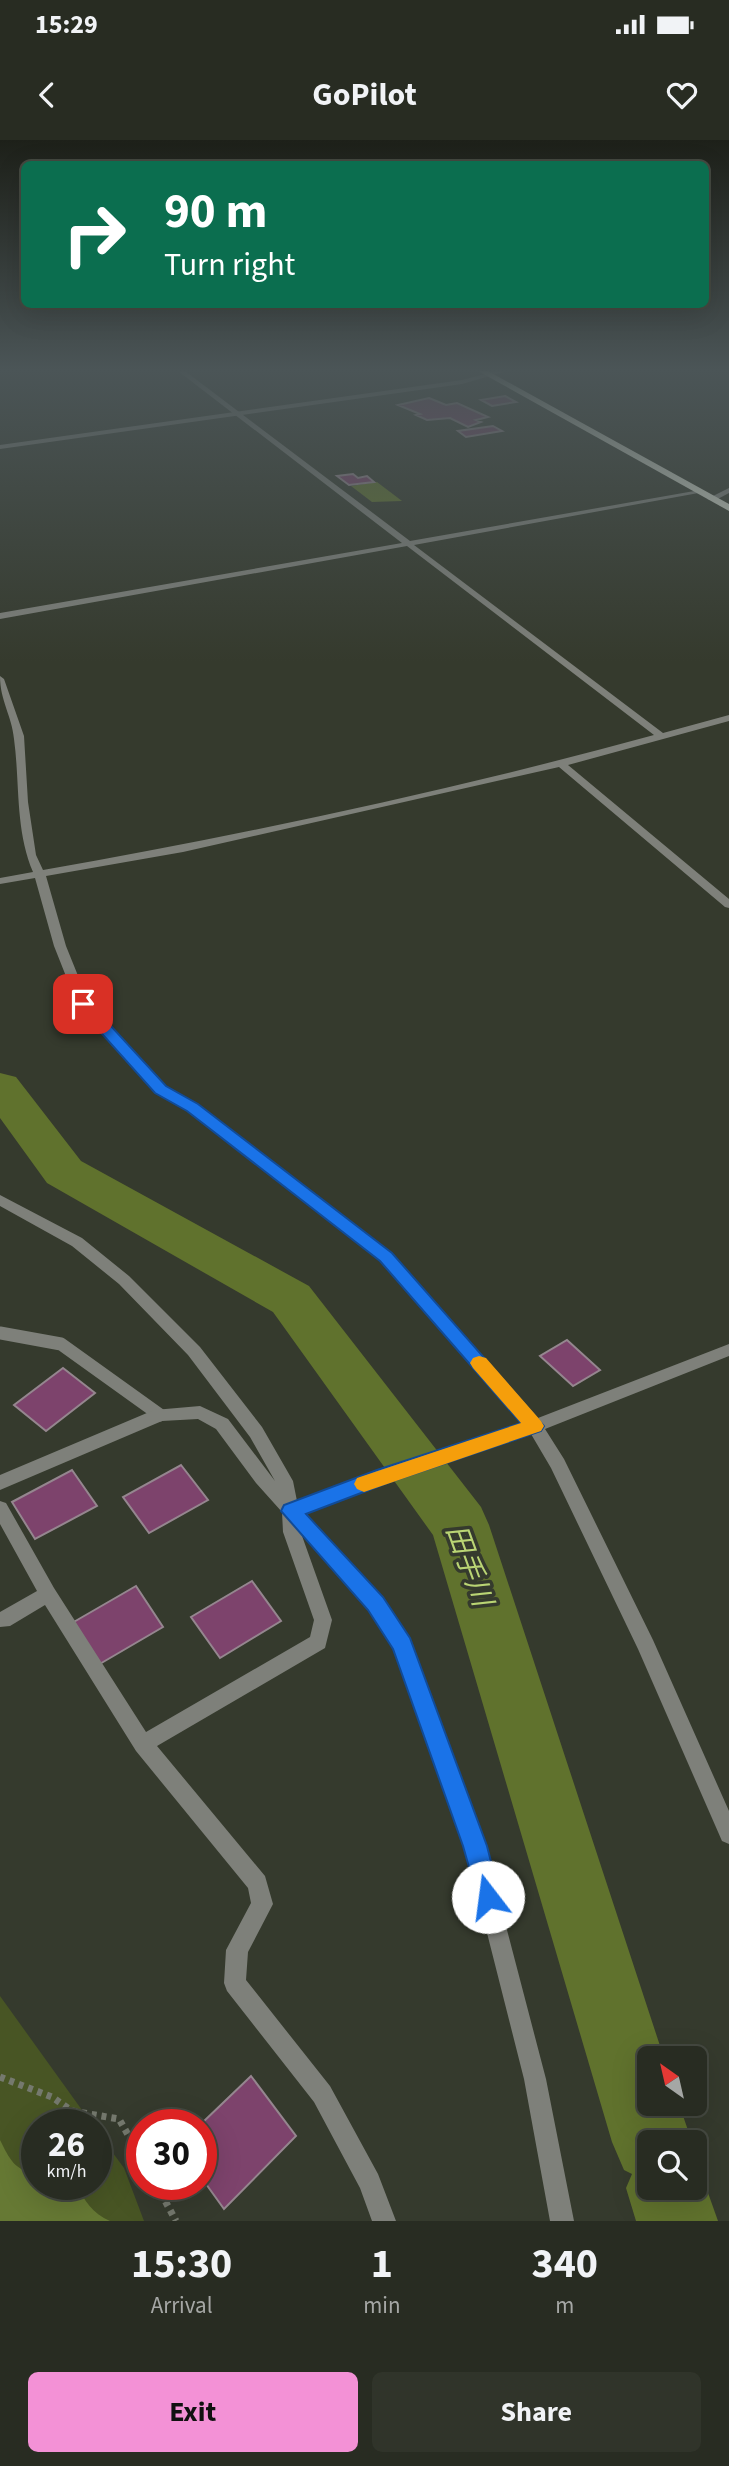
<!DOCTYPE html>
<meta charset="utf-8">
<style>
body{margin:0;font-family:"Source Sans 3","Noto Sans JP",sans-serif;background:#30342a;color:#f1f3f6;height:100vh;display:flex;flex-direction:column;font-size:26px;white-space:nowrap}
*{box-sizing:border-box;margin:0}
p{font-size:23px;color:#a5a7a5}
.icon{flex:none;width:38px;height:38px;fill:none;stroke:currentColor;stroke-width:2;stroke-linecap:round;stroke-linejoin:round}
.map{position:relative;height:2081px;overflow:hidden}
.panel{display:flex;flex-direction:column;background:#282c22;flex:1}
.panel>*{flex:none}
.banner{position:absolute;left:21px;top:21px;width:688px;height:147px;border-radius:10px;box-shadow:0 7px 28px #0002,0 0 0 2px #444840;background:#0b6e4f;color:#fff;overflow:hidden}
.needle{width:46px;rotate:326deg}
.fabs{position:absolute;left:637px;top:1906px;display:grid;gap:14px}
.fabs a{display:grid;place-items:center;width:70px;height:70px;border-radius:10px;background:#282c22;box-shadow:0 7px 28px #0002,0 0 0 2px #444840;font-size:35px}
.speed{position:absolute;left:21px;top:1969px;display:flex;gap:14px;font-size:35px;font-weight:700;text-align:center}
.speed>*{display:grid;place-content:center;width:91px;height:91px;border-radius:50%;background:#282c22;box-shadow:0 7px 28px #0002,0 0 0 2px #444840;line-height:1}
.speed small{font-size:18px;font-weight:400}
.speed .limit{border:10px solid #d22;background:#fff;color:#111}
.pin{position:absolute;display:grid;place-items:center;width:60px;height:60px;color:#fff;margin:-30px;border-radius:14px;box-shadow:0 4px 10px #0006}
.me{position:absolute;width:77px;margin:-38px;rotate:345deg;stroke-linejoin:round;filter:drop-shadow(0 0 5px #0008)}
.turn{display:flex;align-items:center;gap:24px;height:147px;padding:0 28px;font-size:32px}
.turn .icon{width:91px;height:91px;stroke-width:2.5}
.turn b{display:block;font-size:49px;line-height:60px}
.eta{display:flex;justify-content:space-evenly;align-items:center;height:119px;text-align:center}
.eta b{font-size:42px;font-weight:700;line-height:49px}
.button{display:flex;gap:14px;margin-top:auto;padding:14px 28px}
.button a{flex:1;height:80px;border-radius:10px;background:#f391d6;color:#111;font-size:28px;font-weight:700;line-height:80px;text-align:center}
.button a+a{background:#30342a;color:#f1f3f6}
.status{display:flex;justify-content:space-between;align-items:center;height:49px;padding:0 35px;background:#282c22;direction:ltr}
.status svg{height:19px;fill:currentColor}
header{display:flex;justify-content:space-between;align-items:center;height:91px;padding:0 28px;background:#282c22;font-size:32px;font-weight:700}
.map>svg:first-child{display:block}
.green{fill:#485524}
.forest{fill:#667934}
.water{fill:#60722d}
.lines{fill:none;stroke-linecap:round;stroke-linejoin:round}
.river{fill:#60722d;fill-rule:evenodd}
.building{fill:#7d436c;stroke:#95868f;stroke-width:2}
.path{stroke:#75796e;stroke-width:7;stroke-dasharray:5 5;stroke-linecap:butt}
.service{stroke:#7e807a;stroke-width:13}
.minor{fill:#7e807a;fill-rule:evenodd}
.tertiary{fill:#7e807a;fill-rule:evenodd}
.trunk{fill:#d1d6c8;fill-rule:evenodd}
.route{fill:#1a73e8;stroke:#114b97;stroke-width:2}
.slow{fill:#f59e0b}
.labels{text-anchor:middle;stroke-width:7;stroke-linejoin:round;paint-order:stroke}
.near-water-label{font-size:28px;font-style:italic;fill:#bad574;stroke:#353a2d}
</style>
<div class="status"><b>15:29</b><svg viewBox="0 0 49 12"><path d="M0 12V9h3v3zM5 12V6h3v6zM10 12V3h3v9zM15 12V0h3v12zM26 1h20v11H26zM47 4h2v5h-2z"/></svg></div>
<header><svg class="icon" aria-label="back" viewBox="0 0 24 24"><path d="M15 5l-7 7 7 7"/></svg>GoPilot<svg class="icon" aria-label="heart" viewBox="0 0 24 24"><path d="M12 20l-8-8c-3-5 5-10 8-4 3-6 11-1 8 4z"/></svg></header>
<div class="map">
<svg width="729" height="2081" viewBox="0 0 729 2081">
<rect width="100%" height="100%" fill="#353a2d"/>
<path class="green" d="M0,1856L92,1984H37V2044H96V1990L124,2028L144,2081H0Z"/>
<path class="forest" d="M0,2000C9,2018 15,2032 37,2033V2044H76C84,2060 93,2074 110,2081H0Z"/>
<path class="water" d="M377,342L402,361L372,362L351,346Z"/>
<g class="lines">
<path class="river" d="M0,933L16,937L81,1021L309,1146L481,1367L489,1385L664,1918H649V1964H679L692,2002H649V2048H695L696,2019L718,2081H636L626,2048L632,2034L624,2030L612,2002L433,1395L273,1172L47,1043L0,978Z"/>
</g>
<path class="building" d="M505,256L516,262L492,266L481,260Z
M429,258L446,265L457,263L488,277L476,280L481,282L468,287L450,278L427,280L416,275L420,274L398,265Z
M493,286L502,291L466,297L458,291Z
M353,334L358,338L367,336L374,342L349,345L337,336Z
M567,1200L600,1230L573,1246L540,1216Z
M63,1228L95,1253L46,1291L14,1265Z
M181,1325L208,1360L149,1393L123,1357Z
M72,1330L97,1366L35,1399L12,1362Z
M252,1441L281,1481L220,1518L191,1477Z
M136,1446L163,1487L98,1525L72,1483Z
M251,1936L296,1996L224,2069L201,2037V1984Z"/>
<g class="lines">
<path class="path" d="M0,1937L52,1957L72,1971L119,1979L142,2019
M156,2044L176,2081"/>
<path class="service" d="M0,1193L61,1204L160,1275"/>
<path class="minor" d="M178,231H185L410,401L700,350L704,352L414,405L663,593L729,575V581L568,625L729,759V768L725,767L559,627L183,712L46,736L66,806L89,863L166,947L198,965L391,1113L538,1278L729,1204V1216L545,1289L564,1319L653,1500L729,1671V1704L722,1701L638,1509L551,1328L531,1294L389,1341L305,1373L382,1457L411,1505L485,1706L546,1939L574,2081H550L524,1939L465,1706L394,1509L370,1469L301,1393L332,1480L325,1508L157,1606L265,1736L273,1764L248,1812L246,1840L330,1946L378,2034L396,2081H372L360,2048L314,1962L227,1851L224,1843L226,1810L251,1763L248,1748L136,1611L45,1465L10,1486L0,1487V1472L37,1451L0,1384V1361L6,1363L54,1448L146,1592L310,1497L314,1480L283,1392L282,1372L256,1343L216,1289L198,1279L162,1281L0,1350V1335L154,1270L200,1266L228,1279L275,1341L250,1297L188,1215L119,1144L72,1106L0,1066V1055L82,1098L129,1136L200,1207L262,1287L293,1341L297,1361L378,1331L523,1283L381,1121L188,971L156,953L77,864L54,806L35,738L0,744V738L33,732C15,690 20,643 14,599C12,576 0,561 0,536L4,539L24,596L28,662L36,715L43,730C248,694 453,650 654,595L407,406L0,479V473L402,403Z
M729,348V353L714,361L707,359Z"/>
<path class="tertiary" d="M497,231H507L462,244L0,309V305L462,240Z"/>
<path class="trunk" d="M478,231H488L729,364V371Z"/>
</g>
<linearGradient id="sky" x2="0" y2="1"><stop stop-color="#1d2019"/><stop offset="0.44" stop-color="#4b5557"/><stop offset="1" stop-color="#4b5557" stop-opacity="0"/></linearGradient>
<rect width="729" height="522" fill="url(#sky)"/>
<path class="route" d="M83,860L88,861L166,946L198,964L392,1113L544,1286L541,1291L390,1342L306,1374L383,1457L410,1498L487,1706L500,1757L497,1766L488,1769L480,1766L463,1706L393,1509L368,1470L281,1371L284,1365L377,1330L521,1283L380,1121L187,971L155,953L78,867V861Z"/>
<path class="slow" d="M479,1216L486,1218L541,1281L544,1286L541,1291L364,1352L357,1349L354,1344L357,1338L521,1283L473,1228L470,1223L473,1218Z"/>
<g class="labels">
<g class="near-water-label">
<text transform="translate(470 1425) rotate(70)" y="10">田手川</text>
</g>
</g>
</svg>
<div class="fabs">
<a><svg class="needle" viewBox="-14 -14 28 28"><path d="M0-13l5 13h-10z" fill="#e53935"/><path d="M0 13l5-13h-10z" fill="#a5a7a5"/></svg></a>
<a><svg class="icon" aria-label="search" viewBox="0 0 24 24"><circle cx="10" cy="10" r="6"/><path d="M15 15l6 6"/></svg></a>
</div>
<div class="speed"><div>26<small>km/h</small></div><div class="limit">30</div></div>
<div class="pin" style="left:83px;top:864px;background:#d93025"><svg class="icon" aria-label="arrive" viewBox="0 0 24 24"><path d="M6 21V4h12l-3 4 3 4H6"/></svg></div>
<svg class="me" style="left:488px;top:1757px" viewBox="-20 -20 40 40"><circle r="19" fill="#fff"/><path d="M0-13L10 11 0 6-10 11z" fill="#1a73e8"/></svg>
<div class="banner">
<div class="turn"><svg class="icon" aria-label="right" viewBox="0 0 24 24"><path d="M7 20v-9h11M14 6l5 5-5 5"/></svg><div><b>90 m</b>Turn right</div></div>
</div>
</div>
<section class="panel">
<div class="eta">
<div><b>15:30</b><p>Arrival</p></div>
<div><b>1</b><p>min</p></div>
<div><b>340</b><p>m</p></div>
</div>
<div class="button"><a>Exit</a><a>Share</a></div>
</section>
